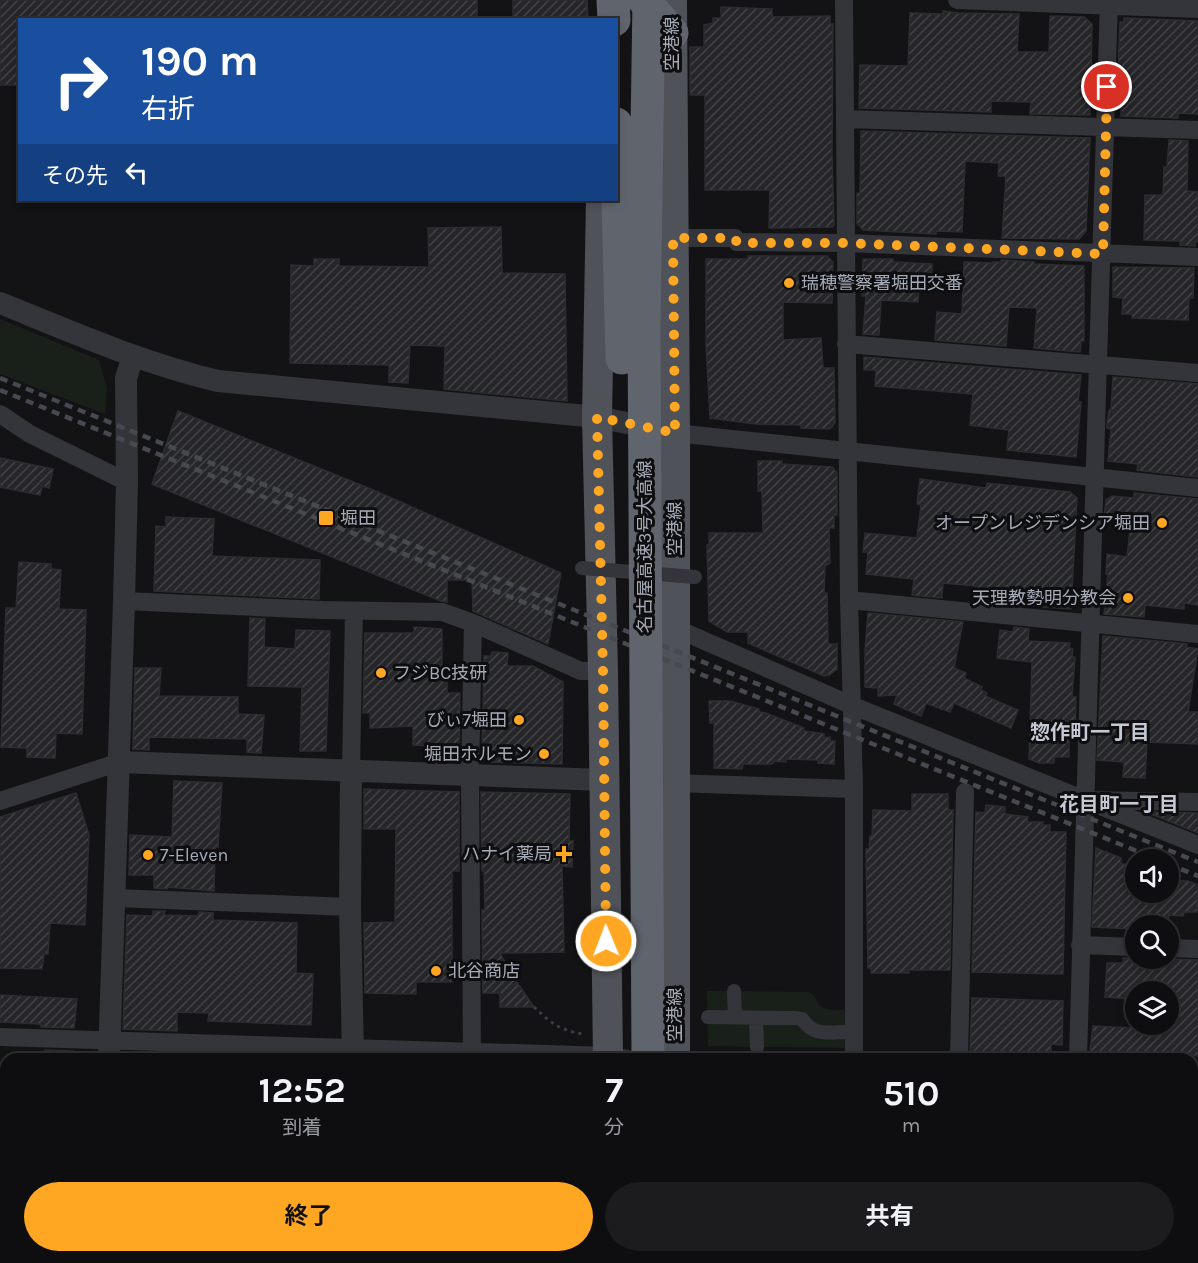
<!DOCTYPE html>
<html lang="ja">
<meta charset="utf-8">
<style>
body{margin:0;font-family:Karla,"Noto Sans JP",sans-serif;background:#1c1c1e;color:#f1f3f6;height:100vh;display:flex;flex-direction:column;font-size:22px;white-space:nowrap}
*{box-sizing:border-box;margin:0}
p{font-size:20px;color:#9b9c9f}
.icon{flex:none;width:33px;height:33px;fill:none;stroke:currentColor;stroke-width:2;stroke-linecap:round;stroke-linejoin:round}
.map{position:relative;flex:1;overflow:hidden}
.side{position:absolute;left:0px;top:1053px;width:1198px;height:210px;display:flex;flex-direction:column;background:#0e0e10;border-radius:18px 18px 0 0;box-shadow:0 3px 9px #0003,0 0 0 2px #2e2e30}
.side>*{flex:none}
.hud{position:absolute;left:18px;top:18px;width:600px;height:183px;border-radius:0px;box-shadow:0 3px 9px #0003,0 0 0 2px #2e2e30;background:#1a4fa0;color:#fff;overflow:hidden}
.fabs{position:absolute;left:1125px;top:849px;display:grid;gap:12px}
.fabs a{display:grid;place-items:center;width:54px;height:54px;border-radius:50%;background:#0e0e10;box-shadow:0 3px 9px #0003,0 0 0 2px #2e2e30;font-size:30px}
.pin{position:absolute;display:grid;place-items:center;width:51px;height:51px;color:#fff;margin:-26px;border:3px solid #fff;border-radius:50%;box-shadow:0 2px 6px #0007}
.me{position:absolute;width:66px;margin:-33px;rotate:359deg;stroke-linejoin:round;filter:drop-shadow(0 0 4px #0008)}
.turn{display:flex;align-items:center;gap:21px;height:126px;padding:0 24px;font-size:27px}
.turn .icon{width:78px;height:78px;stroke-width:2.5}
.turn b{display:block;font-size:42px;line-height:51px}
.then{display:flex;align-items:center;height:57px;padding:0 24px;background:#0003;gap:12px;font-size:22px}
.eta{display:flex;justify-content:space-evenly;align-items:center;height:102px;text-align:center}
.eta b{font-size:36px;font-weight:700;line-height:42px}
.button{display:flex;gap:12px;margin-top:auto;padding:12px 24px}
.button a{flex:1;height:69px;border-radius:36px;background:#ffa722;color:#111;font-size:24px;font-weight:700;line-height:69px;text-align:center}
.button a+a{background:#1c1c1e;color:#f1f3f6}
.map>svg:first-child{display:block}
.park{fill:#19201a}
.building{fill:url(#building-hatch);stroke:#2d2d31;stroke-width:1.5}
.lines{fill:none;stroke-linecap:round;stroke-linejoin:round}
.path{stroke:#3a3d42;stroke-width:3;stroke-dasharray:3 4.5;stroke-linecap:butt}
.pedestrian{stroke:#34353b;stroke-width:14}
.minor{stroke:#34353b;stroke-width:18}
.tertiary{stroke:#34353b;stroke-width:22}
.primary{stroke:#50525a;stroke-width:30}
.motorway{stroke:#60646c;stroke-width:33}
.rail{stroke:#474950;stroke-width:4.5;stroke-dasharray:8 6;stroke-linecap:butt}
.pedestrian-bridge{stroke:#34353b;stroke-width:14}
.motorway-bridge{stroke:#60646c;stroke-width:33}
.route{stroke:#ffa722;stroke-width:10;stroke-dasharray:0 18}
.poi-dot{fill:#ffa722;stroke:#0e0e10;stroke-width:2}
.labels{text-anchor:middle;stroke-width:6;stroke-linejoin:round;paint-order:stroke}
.street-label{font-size:18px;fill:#a4abb7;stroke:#0e0e10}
.poi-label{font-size:18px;fill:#a4abb7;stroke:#0e0e10;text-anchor:start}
.neighbourhood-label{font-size:20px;font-weight:bold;fill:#c5c9d3;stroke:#0e0e10}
</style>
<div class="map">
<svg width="1198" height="1263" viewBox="0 0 1198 1263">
<defs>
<pattern id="building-hatch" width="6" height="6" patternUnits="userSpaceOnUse" patternTransform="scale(1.5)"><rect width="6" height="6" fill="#262629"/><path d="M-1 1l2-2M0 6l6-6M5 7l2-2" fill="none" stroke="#424346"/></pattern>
</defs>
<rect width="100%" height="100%" fill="#131315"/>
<path class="park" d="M0,319L99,360L107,388L105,414L0,374Z
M707,991L808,992C817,996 815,1002 822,1007C828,1012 841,1009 848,1009L850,1048L708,1046Z"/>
<path class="building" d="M0,0H477V20H20V85H0Z
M513,0H587L588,20H513Z
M721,7L772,9V17L830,16V24H833L832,153L834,225L832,227L769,228L770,190H705V95H690V47H704V25L713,23V18H721Z
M943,11L958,13L1019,14L1017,52H1049L1050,16L1084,17L1092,24L1091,77L1095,78V97H1090V115L1030,114L1031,102L991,101V112L859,108L860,65L908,66L910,13L943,14Z
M1124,18L1198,21V114L1178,113V118L1121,116V97H1117L1120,22H1124Z
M861,131L1090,138L1086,231L1079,239L1002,238L1006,176H998L999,163L965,161L962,232L936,231V234L863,230L857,223V193H860Z
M1169,140L1188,141L1187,191L1198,192V242H1195V246L1180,245V241H1178L1144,240L1145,195H1163L1164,167H1167Z
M501,227L502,273L565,274L567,401L444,389L445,346L410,345L408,383L389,382V365L290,363L291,265L314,266V259H339V266L429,267L428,228Z
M748,256H827L833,262L832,303L783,302V340L821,338L823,368H834L835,423L830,429L801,428V425L756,424L710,418L706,345V259H748Z
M863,259H893V262L932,264V280H919L918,302L881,300L879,335L863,334L866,296H862Z
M1001,260L1034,262V264L1084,266V341H1081L1080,352L1034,348L1037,308L1009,307L1006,346L935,340L937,312L962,314L964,262L993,263V262H1001Z
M1113,267L1194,268L1193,298H1189L1188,320L1132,318V314H1122L1123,298L1113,297Z
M864,357L1081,375L1078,402H1081L1076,457L1007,450L1009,430L970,425L973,394L875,386L876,370H864Z
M1113,377L1198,384V477L1137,470L1138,464L1108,461L1111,429L1107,428V424L1109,410H1111Z
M178,411L378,492L561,573L548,644L473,611L472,580H447V602L441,601L152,484Z
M0,458L53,469L49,488L42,486L40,495L0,487Z
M758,461H782V464L832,467L837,473V515H834V528H829L830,563L825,566L824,593H827L828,644H837V669L829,675L824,676L748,643V632H727L709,621L707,545H709V533H763L762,491H758Z
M920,479L986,488L987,483L1070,492L1077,498L1071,609L1017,605L1019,591L1004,589L1005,582L1002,589L991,588L989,602L975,601L976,586L943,583L942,598L912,595L914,579L866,574L868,552H863L865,533L917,538L921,505L917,504Z
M1134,493L1198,499V605L1184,603V609L1145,605L1144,617L1104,614L1108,574H1106L1107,554L1127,557L1131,521L1104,518L1106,500L1112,496L1134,498Z
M166,517L214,519L212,556L320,560L319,599L154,591L156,526L166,527Z
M19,562L51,564V569L61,570L59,609L86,610L82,734L56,733L55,758L27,757V748L1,747L6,608H16Z
M868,613L963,622L954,668L966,673L964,678L982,687L981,690L987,693L985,696L1018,710L1011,728L954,703L950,712L926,703L921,716L894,704L897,695L878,696V688L865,687V650Z
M250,618L265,619L264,647L295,649L296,630L330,631L326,751H300L302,687L248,686Z
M414,627L442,629V677H447V693H460L459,749H439V746L413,745V726L370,728V713H363L365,633H414Z
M1014,627L1029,629L1028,641L1070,643L1069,648L1073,649L1072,657H1075L1072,697H1076L1075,737L1069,736V757H1054V763H1040L1029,759L1032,662L997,658L1000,630L1013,632Z
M1103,636L1187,644L1186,647L1198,649L1188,712H1198V744L1147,742L1145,778L1123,777L1124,762L1097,760Z
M492,652L508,653L507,666H533L563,682L562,764L488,762L482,758L484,656H491Z
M135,668H161L159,696L238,697V714L264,715L261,753L247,752V739L149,737V750L133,749Z
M709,701H730L759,709V712L766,713L804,728V731L824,734V738L830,737V741H835L834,764L818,763V760L786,759V762L775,761L772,764H743L742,769L714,768V723H710Z
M174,781L222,783L218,847H215L214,891L168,887L167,889L154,888V875H129L130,835L172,837Z
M364,789L459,792V871H452V982H416V994L365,993L364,923L395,922L396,829H364Z
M481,792L570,794L569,841H573L572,867L562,866L564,952L500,953L516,981L534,1007H500V993H483L482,910H485L484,871H482Z
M76,793L89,835L85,925L50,923L48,954H44L42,969L0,968V817Z
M912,794H948V810H953L950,970H909V973H871V968H868L866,849H869L870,836H872L873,810L912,811Z
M986,805L1005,807V814L1028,817L1027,822H1043L1042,825H1050V832H1066L1063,974L972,972L976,812L985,813Z
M1146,812L1198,813V833Z
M1096,848L1121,858V864H1133L1132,890H1136V892H1168V880L1188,881L1198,885L1197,912H1184L1183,916L1169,915L1168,926H1136V929L1092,927Z
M153,911H165L164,915L198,916L199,912L213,913V920L297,923L296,973L313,974L311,1025L208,1021L209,1013L177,1012V1031L123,1029L127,915L153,916Z
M1123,958L1198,960V1056L1130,1051V1059H1121L1095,1057L1090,1051L1093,1026L1134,1028V1024H1168V992H1136V999L1105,997L1107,963H1123Z
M0,995L77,999L74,1028L41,1027L40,1024L0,1022Z
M972,998L1063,1001L1062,1045L1051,1044V1057L1049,1058H1027V1053L993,1051V1055L970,1054Z
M45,1050L73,1051V1059H47Z"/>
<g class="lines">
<path class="path" d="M534,1007C551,1023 559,1030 583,1034"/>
<path class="pedestrian" d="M734,991L735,1017
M708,1017L794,1018L802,1019C814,1037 829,1032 849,1032
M756,1018L757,1047"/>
<path class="minor" d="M844,0L849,600L854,789V1059
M957,0L1198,9
M845,119L1198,130
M673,238H735L737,242L845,243L1198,257
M846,344L1198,373
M0,414L30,434L127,482
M675,433L1198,488
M849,600L1198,634
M124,601L322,610L442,612L473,623L581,671H603
M675,628L851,705L1085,800L1198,802
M351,770L354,611
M673,783L854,789
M0,801L120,762
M1095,804L1198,845
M115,898L350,907
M1080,945L1136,947
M1168,948L1198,949
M0,1037L608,1056L628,1059
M472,1059L470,776L473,623
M959,1059L965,792
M1078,1059C1086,706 1099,353 1109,0
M1192,1079H1198
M1192,1216L1198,1217
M472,1257V1263
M856,1257V1263
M1070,1263V1257"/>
<path class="tertiary" d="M0,303C72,332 142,363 218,381L597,417L657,429
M120,762L603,780
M351,770L350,907L353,1059
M109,1059L124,601L127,482L126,378L133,357
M102,1263V1257
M353,1263V1257"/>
<path class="primary" d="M672,0L675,433V1059
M601,200L597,417L603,671L608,1059
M678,1257V1263"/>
<path class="motorway" d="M613,0L614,20
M644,0L672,33
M628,1257V1263"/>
<path class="rail" d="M0,378L1198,862
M0,390L1159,860
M1168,864L1198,876"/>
<path class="pedestrian-bridge" d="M582,568L695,577"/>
<path class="motorway-bridge" d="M616,124L622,358
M648,1059L644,325L649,0"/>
</g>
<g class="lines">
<path class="route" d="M606,941L603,670L597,417L675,433L673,238H735L737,243H845L1103,254L1107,87"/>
</g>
<g class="poi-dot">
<circle cx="789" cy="283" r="6"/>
<rect x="318" y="510" width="16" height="16" rx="3"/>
<circle cx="1162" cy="523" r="6"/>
<circle cx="1128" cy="598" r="6"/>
<circle cx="381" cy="673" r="6"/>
<circle cx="519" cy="720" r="6"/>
<circle cx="544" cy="754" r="6"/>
<path d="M561 845h6v6h6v6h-6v6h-6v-6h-6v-6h6z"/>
<circle cx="148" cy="855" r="6"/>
<circle cx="436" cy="971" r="6"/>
</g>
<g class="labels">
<g class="street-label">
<text transform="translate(672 44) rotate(-90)" y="6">空港線</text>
<text transform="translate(675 529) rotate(-90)" y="6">空港線</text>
<text transform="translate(645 547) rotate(-90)" y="6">名古屋高速3号大高線</text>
<text transform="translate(675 1015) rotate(-90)" y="6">空港線</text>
</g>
<g class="poi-label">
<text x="801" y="289">瑞穂警察署堀田交番</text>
<text x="340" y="524">堀田</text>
<text x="1150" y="529" text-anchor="end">オープンレジデンシア堀田</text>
<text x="1116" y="604" text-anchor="end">天理教勢明分教会</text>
<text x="393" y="679">フジBC技研</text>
<text x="507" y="726" text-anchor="end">びぃ7堀田</text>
<text x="532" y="760" text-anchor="end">堀田ホルモン</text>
<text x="552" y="860" text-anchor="end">ハナイ薬局</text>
<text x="160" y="861">7-Eleven</text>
<text x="448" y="977">北谷商店</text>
</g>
<g class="neighbourhood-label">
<text x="1090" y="739">惣作町一丁目</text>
<text x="1119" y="811">花目町一丁目</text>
</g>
</g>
</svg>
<div class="fabs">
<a><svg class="icon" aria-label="sound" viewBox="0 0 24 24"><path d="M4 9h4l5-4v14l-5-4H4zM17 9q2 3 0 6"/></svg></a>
<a><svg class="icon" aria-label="search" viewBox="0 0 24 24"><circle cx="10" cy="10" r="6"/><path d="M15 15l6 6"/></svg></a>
<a><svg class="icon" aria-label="layers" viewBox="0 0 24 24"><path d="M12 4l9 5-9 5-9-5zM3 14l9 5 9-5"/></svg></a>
</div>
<div class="pin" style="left:1107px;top:87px;background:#d93025"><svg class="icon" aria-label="arrive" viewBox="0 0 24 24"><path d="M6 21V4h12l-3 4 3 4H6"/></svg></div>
<svg class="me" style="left:606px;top:941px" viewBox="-20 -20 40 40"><circle r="17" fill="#ffa722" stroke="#fff" stroke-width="3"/><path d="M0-11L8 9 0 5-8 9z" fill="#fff"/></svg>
<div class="hud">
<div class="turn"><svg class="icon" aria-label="right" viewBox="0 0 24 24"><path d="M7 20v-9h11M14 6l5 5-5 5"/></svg><div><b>190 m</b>右折</div></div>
<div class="then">その先<svg class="icon" aria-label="left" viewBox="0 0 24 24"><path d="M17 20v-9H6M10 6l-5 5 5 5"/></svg></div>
</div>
<section class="side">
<div class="eta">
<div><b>12:52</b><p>到着</p></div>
<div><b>7</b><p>分</p></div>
<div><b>510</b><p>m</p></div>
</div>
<div class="button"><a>終了</a><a>共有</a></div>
</section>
</div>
